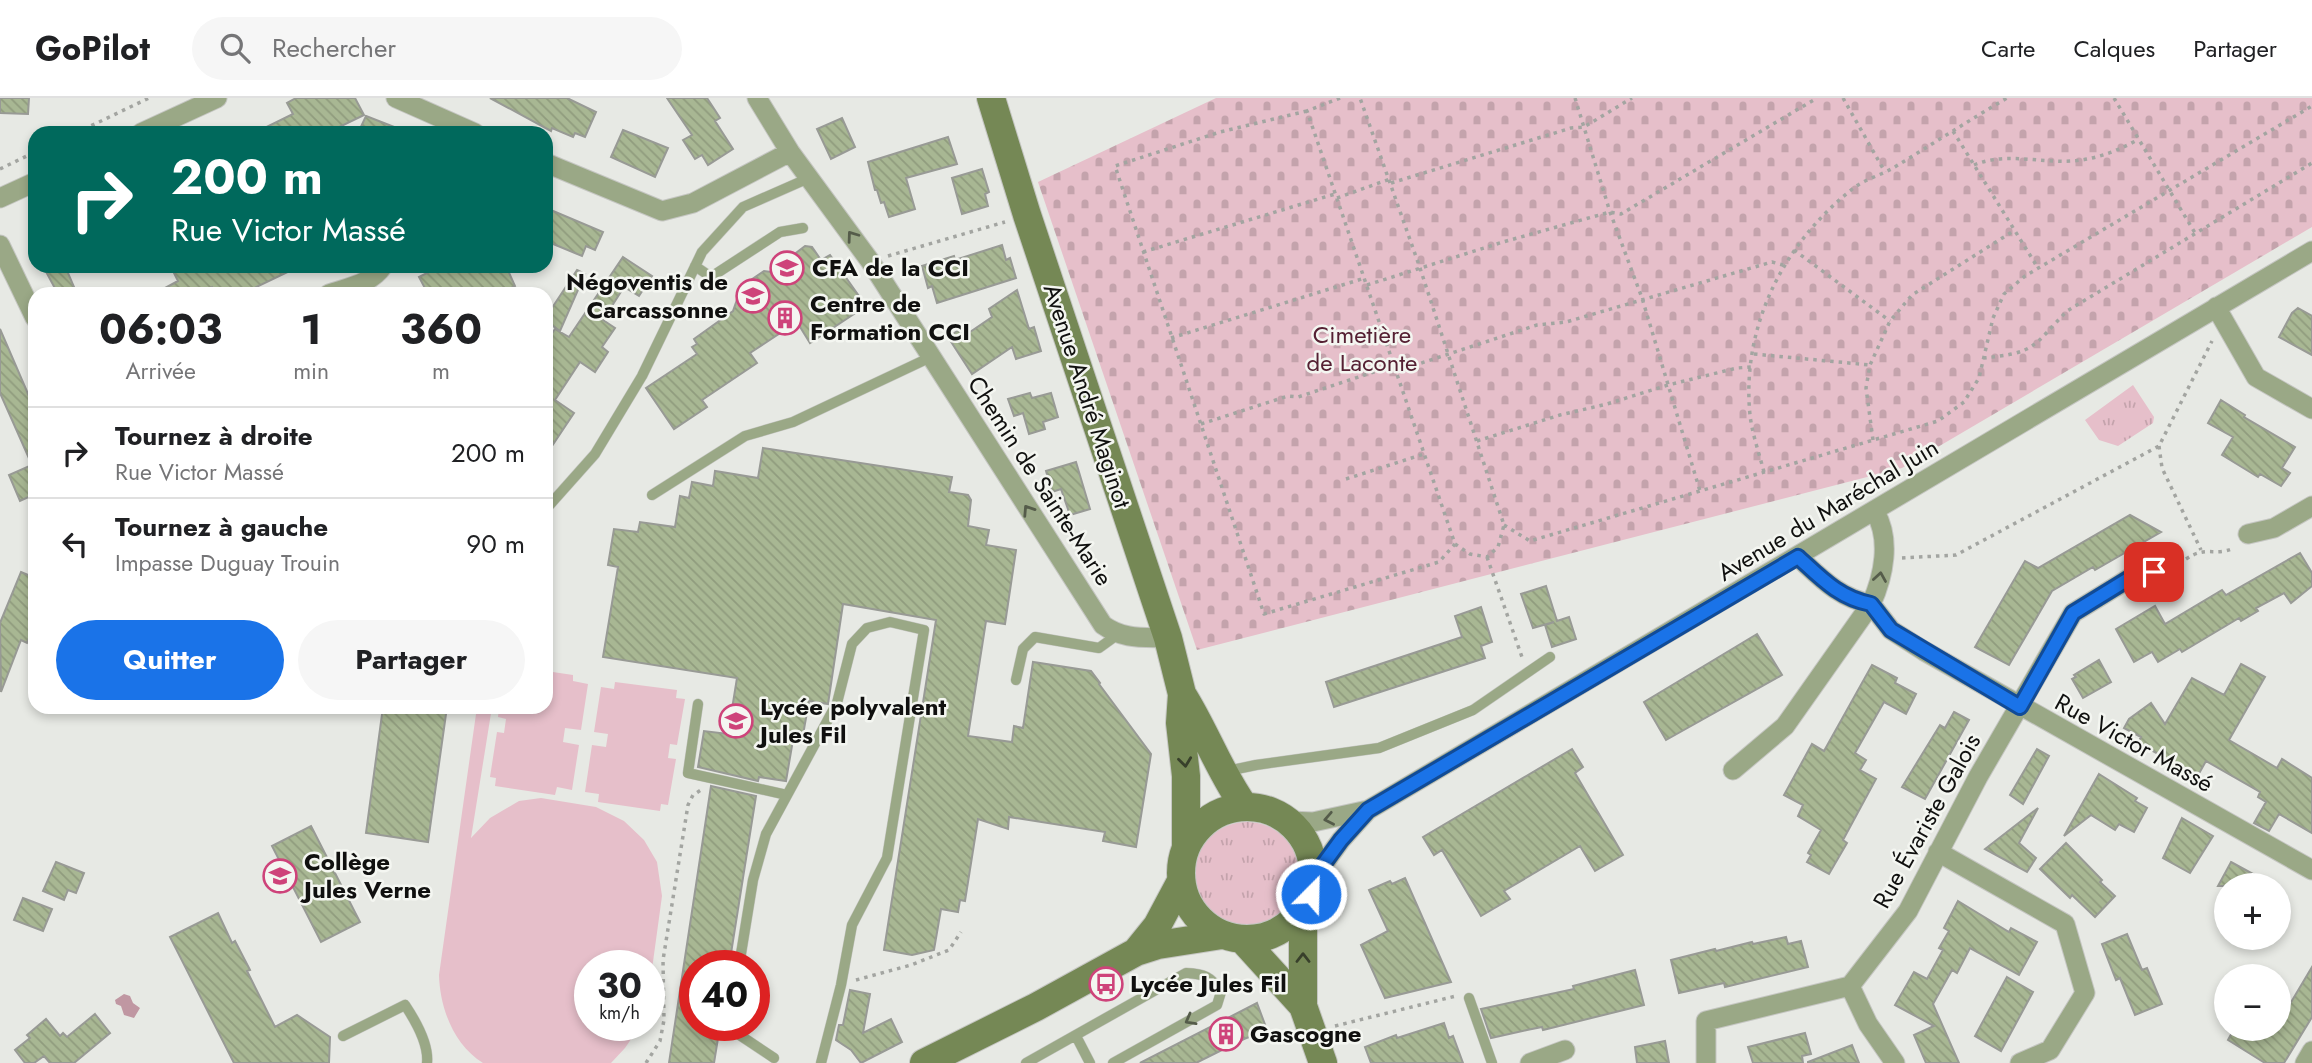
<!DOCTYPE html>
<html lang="fr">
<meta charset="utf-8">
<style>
body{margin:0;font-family:Jost,sans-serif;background:#f6f6f6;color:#202124;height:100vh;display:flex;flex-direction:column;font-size:26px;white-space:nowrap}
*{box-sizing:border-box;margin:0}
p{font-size:23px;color:#757577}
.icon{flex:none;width:38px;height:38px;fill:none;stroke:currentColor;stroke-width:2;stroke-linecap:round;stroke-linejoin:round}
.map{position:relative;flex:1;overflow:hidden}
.sheet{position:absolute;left:28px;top:189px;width:525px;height:427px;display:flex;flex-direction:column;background:#fff;border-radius:21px;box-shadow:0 4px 10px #0003}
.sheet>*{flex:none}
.guide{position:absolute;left:28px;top:28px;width:525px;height:147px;border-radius:21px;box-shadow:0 4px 10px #0003;background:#00695c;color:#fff;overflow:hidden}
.tools{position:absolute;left:2214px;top:775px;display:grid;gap:14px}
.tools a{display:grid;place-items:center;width:77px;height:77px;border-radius:50%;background:#fff;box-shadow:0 4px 10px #0003;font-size:35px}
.speed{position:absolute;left:574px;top:852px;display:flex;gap:14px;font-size:35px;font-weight:700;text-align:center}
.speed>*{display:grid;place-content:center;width:91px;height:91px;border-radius:50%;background:#fff;box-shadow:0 4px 10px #0003;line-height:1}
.speed small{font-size:18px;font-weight:400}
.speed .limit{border:10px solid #d22;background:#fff;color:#111}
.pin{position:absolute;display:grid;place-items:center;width:60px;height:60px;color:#fff;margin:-30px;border-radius:14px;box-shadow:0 4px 10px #0006}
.me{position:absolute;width:77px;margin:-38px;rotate:23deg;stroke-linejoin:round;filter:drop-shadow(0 0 5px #0008)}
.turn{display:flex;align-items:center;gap:24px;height:147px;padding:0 28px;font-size:32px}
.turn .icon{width:91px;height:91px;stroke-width:2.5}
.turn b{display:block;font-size:49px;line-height:60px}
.eta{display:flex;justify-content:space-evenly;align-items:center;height:119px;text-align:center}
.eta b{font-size:42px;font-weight:700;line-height:49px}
.cta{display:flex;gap:14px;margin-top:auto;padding:14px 28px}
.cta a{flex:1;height:80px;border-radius:42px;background:#1a73e8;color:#fff;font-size:28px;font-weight:700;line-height:80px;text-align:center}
.cta a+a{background:#f6f6f6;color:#202124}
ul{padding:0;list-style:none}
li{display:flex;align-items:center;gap:21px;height:91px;padding:0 28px;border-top:2px solid #e0e0e0}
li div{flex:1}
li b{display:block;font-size:26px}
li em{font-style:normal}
header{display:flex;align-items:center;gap:42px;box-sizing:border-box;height:98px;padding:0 35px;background:#fff;border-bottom:2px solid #e0e0e0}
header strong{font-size:33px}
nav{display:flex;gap:38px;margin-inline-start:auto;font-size:24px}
.search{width:490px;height:63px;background:#f6f6f6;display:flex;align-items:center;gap:18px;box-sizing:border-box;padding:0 24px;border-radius:38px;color:#757577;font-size:26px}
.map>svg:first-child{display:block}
.grass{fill:url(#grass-tufts)}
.cemetery{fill:url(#cemetery-stones)}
.garden{fill:#e6bfca}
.water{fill:#c097a2}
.building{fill:url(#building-back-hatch);stroke:#989a95;stroke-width:2}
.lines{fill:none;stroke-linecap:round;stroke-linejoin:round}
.lane-casing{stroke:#c5c6c2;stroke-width:11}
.street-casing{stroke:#c5c6c2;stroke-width:21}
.secondary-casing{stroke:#c5c6c2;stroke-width:30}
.path{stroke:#a3a5a1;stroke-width:3.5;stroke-dasharray:3.5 5;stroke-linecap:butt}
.lane{stroke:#9aa886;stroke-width:10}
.street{stroke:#9aa886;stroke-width:19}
.secondary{stroke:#758855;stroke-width:28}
.oneway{stroke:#555c4a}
.oneway2{stroke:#38402b}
.route-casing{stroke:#114b97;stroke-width:18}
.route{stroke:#1a73e8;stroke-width:12}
.labels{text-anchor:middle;stroke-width:5;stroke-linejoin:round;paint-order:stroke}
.poi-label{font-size:24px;font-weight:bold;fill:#10100f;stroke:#f4f6f1;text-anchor:start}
.park-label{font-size:24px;fill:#552033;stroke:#f4f6f1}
.street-label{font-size:24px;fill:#10100f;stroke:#f4f6f1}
</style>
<header>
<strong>GoPilot</strong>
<div class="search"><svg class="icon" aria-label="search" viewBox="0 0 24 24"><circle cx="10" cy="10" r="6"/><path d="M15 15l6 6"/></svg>Rechercher</div>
<nav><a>Carte</a><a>Calques</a><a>Partager</a></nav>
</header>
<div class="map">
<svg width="2312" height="965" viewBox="0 0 2312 965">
<defs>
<pattern id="grass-tufts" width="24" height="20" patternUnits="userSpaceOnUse" patternTransform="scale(1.75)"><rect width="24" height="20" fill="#e6bfca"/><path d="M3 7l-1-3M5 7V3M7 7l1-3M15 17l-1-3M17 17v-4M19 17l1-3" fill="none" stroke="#c4a3ac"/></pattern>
<pattern id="cemetery-stones" width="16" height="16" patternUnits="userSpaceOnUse" patternTransform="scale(1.75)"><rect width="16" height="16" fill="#e6bfca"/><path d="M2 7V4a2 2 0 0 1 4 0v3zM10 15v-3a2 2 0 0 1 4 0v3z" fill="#c4a3ac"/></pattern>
<pattern id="building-back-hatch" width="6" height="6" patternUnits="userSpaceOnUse" patternTransform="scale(1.75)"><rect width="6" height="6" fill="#a8b793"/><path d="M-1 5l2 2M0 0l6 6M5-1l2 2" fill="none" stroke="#909c7e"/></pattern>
</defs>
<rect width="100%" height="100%" fill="#e7e9e4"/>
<path class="grass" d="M2133,287L2154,319L2153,325L2118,348L2099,342L2085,322Z
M1194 777a53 53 0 1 1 106 0a53 53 0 1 1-106 0Z"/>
<path class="cemetery" d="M1216,0H2312V129L1902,370L1197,552L1038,84Z"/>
<path class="garden" d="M546,573L573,577V583L588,586L581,632L565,630L563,644L579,647L572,692L557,689L555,697L495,688L496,680L490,679L497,634L504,635L506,621L498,619L499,609H546Z
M615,584L677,592L676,600L685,601L677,647L670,646L668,660L676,661L668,707L661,706L660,713L598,704L599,696L585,694L592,647L606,649L608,636L594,634L601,589L614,591Z
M477,609H492L471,740L490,720L519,703L541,700L596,709L624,723L644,742L657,764L662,798L649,893V868H590V928H640L625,950L611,965H483C454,947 440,911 439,877Z"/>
<path class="water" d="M124,896L130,898L133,905L140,910L134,920L124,917L121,908L116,906L115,902Z"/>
<path class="building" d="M0,0H29L28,16L0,15Z
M296,0H355L364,17L327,35H254L293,16L287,5Z
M490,0H567L596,14L585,39L575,35L573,39L552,30L551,33Z
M667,0H707L720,20L715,23L733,51L708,67L702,57L695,61L683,42L692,37Z
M366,18L407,34V35H358Z
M842,20L855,49L831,61L817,31Z
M623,32L668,50L655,79L611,59Z
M948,39L957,66L906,80L915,111L889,119L884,104L881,105L877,92H875L868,64Z
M982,71L989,94L985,96L988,108L962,116L952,80Z
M546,110L603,134L595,152L586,148L582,158L546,143Z
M1002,147L1006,162L1010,160L1016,180L937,205L932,188L928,190L922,168L954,158L955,162Z
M805,148L812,149L821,162L830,157L866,208L810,245L797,224L750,255L757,265L702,302L707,309L674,331L646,290L697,256L692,249L697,246L694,241L733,213L739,196L745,192L748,184L764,173L771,174Z
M623,159L652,178L639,198L624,189L603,222L615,230L602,249L608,254L595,274L580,264L555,302L574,315L546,357V244L555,231L569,239Z
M43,168H65L77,196H58Z
M184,168H300L242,196H215L212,189L197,196H154L178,183L173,173Z
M441,168H506L515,188L499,196H428L419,179Z
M577,172L585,176L560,233L546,223V219Z
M1017,192L1029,231L1034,229L1041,253L1016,261L1012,249L972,276L948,239L962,230L967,236L992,219L989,211Z
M2298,210L2312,218V257L2279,239L2292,215Z
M0,231L35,312V396L20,403L9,377L32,367L0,295Z
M1030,295L1032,300L1051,295L1058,319L1043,324L1045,331L1029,336L1023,315L1014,318L1008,301Z
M2221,302L2245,317L2244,319L2295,349L2282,370L2290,375L2281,388L2260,376L2258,379L2222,357L2233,339L2208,325Z
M763,350L952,379L949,394L968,397L971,402L968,428L989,432L986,447L1016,452L1005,526L986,523L968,638L1012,644L1014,628L1023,630L1033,564L1091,573L1100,585L1099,586L1151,656L1136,749L1103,743L1105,734L1009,719L1008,731L978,721L965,803L960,802L958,814L941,811L934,852L912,857L884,852L936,522L843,506L828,606L809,603L803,637L794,636L786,683L759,679L758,683L698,669L704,633L728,636L737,580L603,559L618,469L608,467L614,431L638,434L640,424L675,429L680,398L689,400L692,384L713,388L715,373L758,380Z
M1076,364L1090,411L1070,417L1061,391L1052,394L1046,373Z
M2130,417L2161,434L2095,472L2093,469L2052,493L2009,567L1975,549L2025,463L2038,470Z
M2300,455L2312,475V488L2291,505L2284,495L2256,510L2258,513L2241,523L2239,520L2182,554L2180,551L2158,564L2152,554L2134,564L2116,531L2155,508L2165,526L2222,492L2226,497Z
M21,474L35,480V526L27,545L21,542L1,594L0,525Z
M1546,488L1557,523L1569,519L1576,541L1552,549L1545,527L1554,524L1533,530L1521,496Z
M1481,509L1492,544L1481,548L1485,560L1334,609L1326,584L1462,539L1455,518Z
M1757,536L1782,577L1666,642L1644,604Z
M2099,562L2111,584L2083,600L2072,581L2076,579L2074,577Z
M2241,566L2265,579L2229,642L2277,670L2282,661L2312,680V735L2279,716L2269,733L2254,725L2266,704L2258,699L2260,694L2206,663L2196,681L2182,673L2184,670L2138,645L2141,639L2124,630L2129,621L2151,605L2165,626L2192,580L2224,597Z
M1872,567L1897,580L1895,585L1916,596L1906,616L1884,604L1855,655L1866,662L1860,672L1876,681L1843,742L1847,745L1829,776L1807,764L1811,757L1808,755L1821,732L1798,718L1803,707L1784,697L1812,646L1824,653Z
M383,609H447L428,744L366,735Z
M1954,614L1969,622L1925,701L1902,689L1940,627L1945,630Z
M1572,651L1583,669L1575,675L1623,757L1595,773L1580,748L1504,793L1510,801L1481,818L1442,752L1434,757L1423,739Z
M2037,651L2049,658L2023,706L2010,697Z
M2099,676L2137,700L2135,703L2147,710L2134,734L2119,726L2115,732L2091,717L2064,738Z
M711,688L756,698L729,868H695V928H720L714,965H669Z
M2038,710L2019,745L2036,760L2027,774L1985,751Z
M2182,720L2213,738L2190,775L2163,760Z
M311,728L360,824L321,844L272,748Z
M2066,745L2102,782L2100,784L2115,798L2095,819L2072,797L2070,800L2040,771Z
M56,764L84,775L76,795L68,792L64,802L43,793Z
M2231,764L2275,788H2218Z
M1405,780L1451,884L1385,900L1361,847L1388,833L1369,792L1390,783L1392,786Z
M23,800L52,811L43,833L14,822Z
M1958,803L2009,834L2011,830L2037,844L2019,877L1970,850L1957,875L1952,872L1933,906L1959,965H1926L1914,937L1934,928L1895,907L1914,874L1927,881L1943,852L1939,850L1949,833L1944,830Z
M218,815L232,845L235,843L250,872L247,873L275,929L297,917L330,939L329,965H234L170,839Z
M2127,836L2142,872L2147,870L2162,906L2135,917L2120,880L2116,882L2102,846Z
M1786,839L1788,846L1801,843L1808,869L1725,889L1724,885L1679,895L1671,862L1715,851L1716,853L1752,844L1753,846Z
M2312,869V919L2284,965H2265L2228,942L2234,931H2240L2253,939L2258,931H2278V906L2287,911Z
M1635,872L1644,907L1543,932L1542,929L1527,932L1491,940L1481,911L1574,891L1573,888Z
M2007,879L2033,894L2001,953L1975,938Z
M850,892L870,896L863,935L891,921L902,944L861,965L851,952L836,942L839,927H843Z
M1257,905L1267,932L1244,941L1196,965H1140Z
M95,916L110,935L74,965H50L44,958L34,965H25L15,952L30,940L27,937L46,921L60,938L63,935L67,939Z
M1444,925L1449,940L1453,938L1463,965H1371L1365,949L1396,937L1397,940Z
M1805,935L1811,956L1802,958L1803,965H1753L1748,949Z
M1665,943L1669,965H1637L1635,949Z
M1852,947L1859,965H1808V964Z"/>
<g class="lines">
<defs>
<path id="lane" d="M695,168L711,179L780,134L803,130
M652,397L745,338L793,324L931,259
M546,411L595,356L642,278L702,154L743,109L809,80
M1016,582L1023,551L1035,539L1099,550L1117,537
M698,606L688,675L787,697
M1227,673L1256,667L1379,650L1473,612L1550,559
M739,868L753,782L766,736L837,605L852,546L867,530L890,524L924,532L887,760L852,827L841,887L821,965
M1469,900L1492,965
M729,928V930L774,960
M343,938L405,907C415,922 429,946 427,965
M1076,938L1090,965
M1026,965L1186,875C1204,876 1211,878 1221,894L1217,907L1113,965"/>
<path id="street" d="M396,0L475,35
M757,0L790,54L870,163L1103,527C1124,542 1143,539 1168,540
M141,35L217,0
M546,65L662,113L693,105L790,54
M0,100L35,84
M0,147L35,220
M329,196C349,189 371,186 383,168
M2216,209L2256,279L2312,311
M2248,436L2274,430L2312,408
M1798,459C1821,480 1839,500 1871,506C1884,478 1891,441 1875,414
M1733,672L1785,628L1871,506L1891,532L1924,553L2312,772
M1290,723L1313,724L1368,712L2312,153
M1938,754L2065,826L2085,895L2050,952L2020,965
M1314,779L1341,742L1368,712
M1530,965L1565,952
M1706,965V923L1850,888
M1895,965L1868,926L1850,888L1908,813L1978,679L2073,515L2138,475L2171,474
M2305,965L2312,953"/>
<path id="secondary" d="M991,0L1027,117L1168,540L1182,596L1180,625L1186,678V747
M1182,596C1205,632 1219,673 1244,708
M1181 775a66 66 0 1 1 132 0a66 66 0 1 1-132 0Z
M1303,812V908L1323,965
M1243,842L1303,908
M1136,854L1157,828L1181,783
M924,965L1036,909L1136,854L1158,847L1222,837"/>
</defs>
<use href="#lane" class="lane-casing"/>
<use href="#street" class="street-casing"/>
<use href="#secondary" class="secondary-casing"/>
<path class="path" d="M1340,0L1307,13L1455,446L1470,456L1487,459L1498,449L1504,427L1420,170L1360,0
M1575,0L1610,114L1642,200L1700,393
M1843,0L1885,74
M2114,0L2195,135
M1307,13L1220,34L1115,68L1264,516L1439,464L1455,446
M1953,33L2038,170
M76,35L149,0
M1974,67C2001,56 2026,62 2055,63C2086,65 2112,56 2139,41
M0,71L35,54
M1391,85L1571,30L1584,29L1632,0
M1337,100L1390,81
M1794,152L1890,223
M1143,154L1335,96
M888,158L1005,124
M1367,187L1503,144L1610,114L1621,116L1817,0
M1171,240L1365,180
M1754,256L1870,267
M1983,260C2036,255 2032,249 2067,213L2312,65
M1397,273L1537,227L1566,224L1772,164L1783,167
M1201,326L1288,298L1298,299L1395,267
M1873,342L1866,290L1870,267L1890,223L1912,197L2015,132
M1477,343L1560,317L1607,306L1668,287L1737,270L1751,269
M2159,348L2162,370L2201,452
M1764,374C1759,355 1752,335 1750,317C1741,227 1785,143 1855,89C1866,81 1881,77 1893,70C1931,47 1968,23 2007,0
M1346,381L1424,356
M1504,427L1530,443L1938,323L1964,304L1979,280L1993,220L2004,196L2025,178L2312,8
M1487,459L1523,562
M1902,460L1956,457L2159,348L2212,243
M2186,461C2207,447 2214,459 2234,450
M856,882L911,867L949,852L961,834
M1335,928L1456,898
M646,965L660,943L664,922L663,862L688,707L693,697L701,692"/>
<use href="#lane" class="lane"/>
<use href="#street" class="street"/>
<use href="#secondary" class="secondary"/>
</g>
<defs><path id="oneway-chevron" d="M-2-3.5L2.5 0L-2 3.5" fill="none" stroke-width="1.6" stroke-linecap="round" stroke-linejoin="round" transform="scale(1.75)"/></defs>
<g class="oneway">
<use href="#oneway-chevron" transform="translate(852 138) rotate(-126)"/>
<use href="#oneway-chevron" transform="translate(1028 412) rotate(-123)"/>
<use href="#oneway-chevron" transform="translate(1880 479) rotate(-81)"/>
<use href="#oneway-chevron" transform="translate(1329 721) rotate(169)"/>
<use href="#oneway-chevron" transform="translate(1190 922) rotate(151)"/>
</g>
<g class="oneway2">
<use href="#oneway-chevron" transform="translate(1185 664) rotate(83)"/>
<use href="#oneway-chevron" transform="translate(1303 860) rotate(-90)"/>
</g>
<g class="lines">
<defs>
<path id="route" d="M1311,796L1314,779L1341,742L1368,712L1798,459C1821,480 1839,500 1871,506L1891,532L2020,609L2073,515L2138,475L2154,474"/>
</defs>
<use href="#route" class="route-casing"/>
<use href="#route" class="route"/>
</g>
<defs>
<symbol id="university-ring" viewBox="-11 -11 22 22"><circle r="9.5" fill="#f4f6f1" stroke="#ce437a" stroke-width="1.5"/><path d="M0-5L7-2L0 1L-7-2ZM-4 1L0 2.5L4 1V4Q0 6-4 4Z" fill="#ce437a"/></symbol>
<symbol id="building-ring" viewBox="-11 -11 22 22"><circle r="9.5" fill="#f4f6f1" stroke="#ce437a" stroke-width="1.5"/><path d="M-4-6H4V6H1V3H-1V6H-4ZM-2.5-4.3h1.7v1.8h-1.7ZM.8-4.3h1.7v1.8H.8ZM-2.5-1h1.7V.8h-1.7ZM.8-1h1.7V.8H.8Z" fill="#ce437a"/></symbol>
<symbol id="school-ring" viewBox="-11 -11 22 22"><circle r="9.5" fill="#f4f6f1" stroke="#ce437a" stroke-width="1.5"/><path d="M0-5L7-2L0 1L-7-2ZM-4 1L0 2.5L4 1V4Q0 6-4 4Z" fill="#ce437a"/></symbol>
<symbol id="bus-ring" viewBox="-11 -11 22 22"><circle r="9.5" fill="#f4f6f1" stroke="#ce437a" stroke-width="1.5"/><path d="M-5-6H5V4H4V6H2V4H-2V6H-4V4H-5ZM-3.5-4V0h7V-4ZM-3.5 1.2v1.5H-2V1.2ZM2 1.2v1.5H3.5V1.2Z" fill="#ce437a"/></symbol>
</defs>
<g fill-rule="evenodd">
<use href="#university-ring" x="768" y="151" width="38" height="38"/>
<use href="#university-ring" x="734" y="179" width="38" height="38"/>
<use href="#building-ring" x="766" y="201" width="38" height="38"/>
<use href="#school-ring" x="717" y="604" width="38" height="38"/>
<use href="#school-ring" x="261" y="759" width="38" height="38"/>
<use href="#bus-ring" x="1087" y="867" width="38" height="38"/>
<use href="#building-ring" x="1207" y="917" width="38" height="38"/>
</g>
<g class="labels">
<g class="poi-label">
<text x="812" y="178">CFA de la CCI</text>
<text x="728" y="192" text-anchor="end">Négoventis de<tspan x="728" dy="28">Carcassonne</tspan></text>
<text x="810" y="214">Centre de<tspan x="810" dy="28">Formation CCI</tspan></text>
<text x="760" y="617">Lycée polyvalent<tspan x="760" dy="28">Jules Fil</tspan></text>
<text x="304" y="772">Collège<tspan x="304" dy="28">Jules Verne</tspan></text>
<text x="1130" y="894">Lycée Jules Fil</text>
<text x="1250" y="944">Gascogne</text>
</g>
<g class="park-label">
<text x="1362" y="245">Cimetière<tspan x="1362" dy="28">de Laconte</tspan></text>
</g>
<g class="street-label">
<text transform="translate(1087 298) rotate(72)" y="8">Avenue André Maginot</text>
<text transform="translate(1040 383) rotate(57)" y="8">Chemin de Sainte-Marie</text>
<text transform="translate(1828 412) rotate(-31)" y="8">Avenue du Maréchal Juin</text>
<text transform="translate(2134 645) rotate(29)" y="8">Rue Victor Massé</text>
<text transform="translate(1927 723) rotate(-61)" y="8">Rue Évariste Galois</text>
</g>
</g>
</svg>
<div class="tools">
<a>+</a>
<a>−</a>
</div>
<div class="speed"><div>30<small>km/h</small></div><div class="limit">40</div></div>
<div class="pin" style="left:2154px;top:474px;background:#d93025"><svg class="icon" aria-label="arrive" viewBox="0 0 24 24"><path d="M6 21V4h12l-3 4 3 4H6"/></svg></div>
<svg class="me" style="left:1311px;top:796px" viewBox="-20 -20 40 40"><circle r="17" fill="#1a73e8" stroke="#fff" stroke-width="3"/><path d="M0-11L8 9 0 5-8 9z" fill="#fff"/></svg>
<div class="guide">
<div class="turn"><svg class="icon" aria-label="right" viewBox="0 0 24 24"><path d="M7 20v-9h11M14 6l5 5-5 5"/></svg><div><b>200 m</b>Rue Victor Massé</div></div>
</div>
<section class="sheet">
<div class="eta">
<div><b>06:03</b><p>Arrivée</p></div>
<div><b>1</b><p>min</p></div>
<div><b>360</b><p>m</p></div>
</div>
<ul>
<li><svg class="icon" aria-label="right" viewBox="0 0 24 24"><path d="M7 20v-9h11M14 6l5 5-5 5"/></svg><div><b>Tournez à droite</b><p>Rue Victor Massé</p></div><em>200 m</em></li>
<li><svg class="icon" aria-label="left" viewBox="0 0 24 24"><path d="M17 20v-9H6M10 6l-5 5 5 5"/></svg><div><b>Tournez à gauche</b><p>Impasse Duguay Trouin</p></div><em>90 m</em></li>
</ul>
<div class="cta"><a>Quitter</a><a>Partager</a></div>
</section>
</div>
